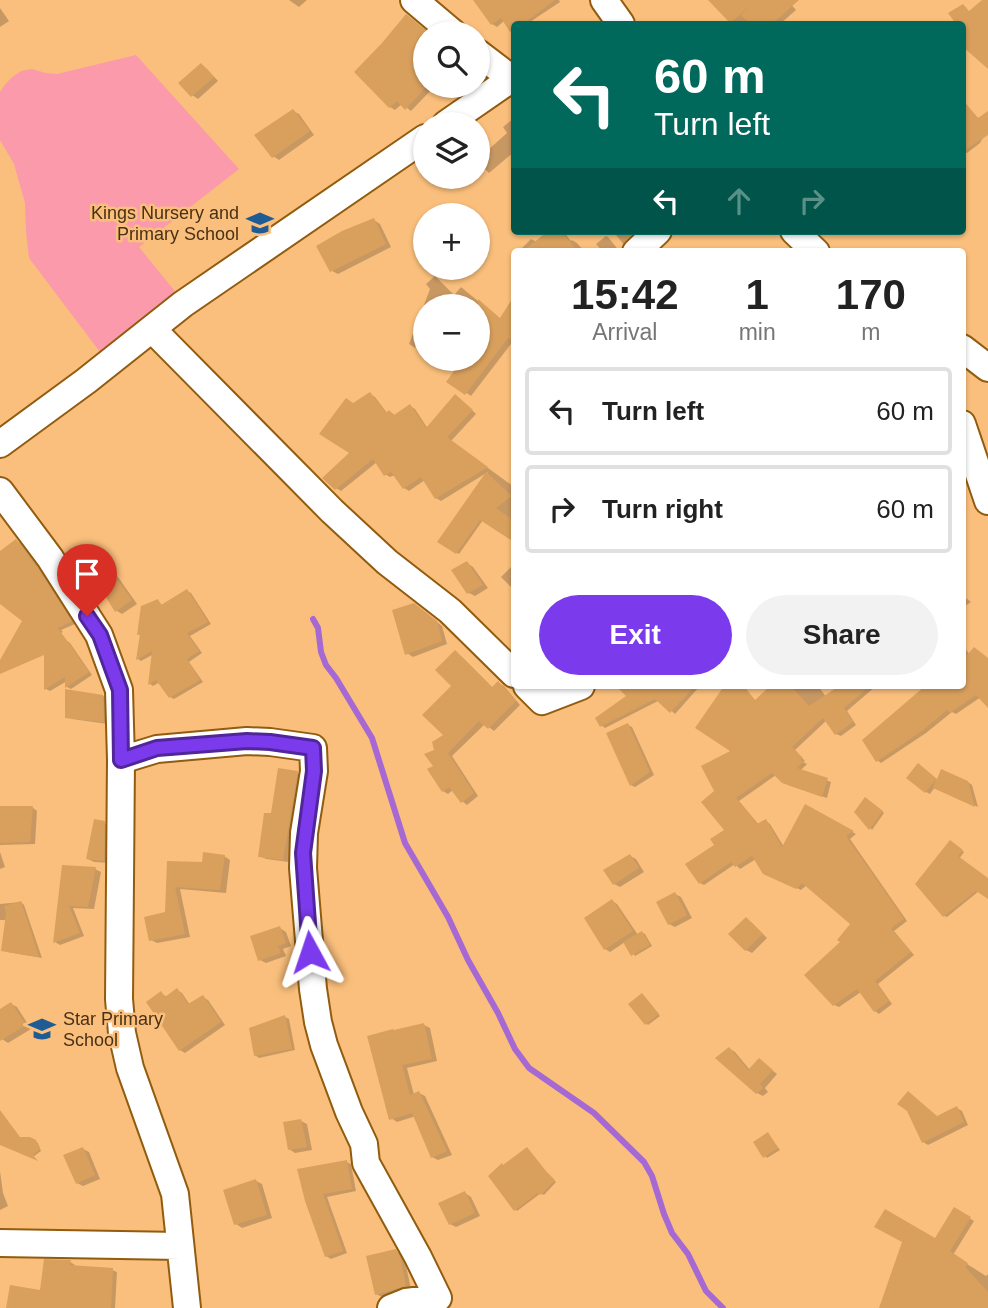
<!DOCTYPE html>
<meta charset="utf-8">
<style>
body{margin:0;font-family:Helvetica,sans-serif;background:#f2f2f2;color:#222;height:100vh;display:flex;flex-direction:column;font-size:26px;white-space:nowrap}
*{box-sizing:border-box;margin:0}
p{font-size:23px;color:#767676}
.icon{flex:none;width:38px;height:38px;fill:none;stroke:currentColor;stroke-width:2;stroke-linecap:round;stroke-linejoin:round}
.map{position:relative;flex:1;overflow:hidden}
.details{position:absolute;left:511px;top:248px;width:455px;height:441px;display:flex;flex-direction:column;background:#fff;border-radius:7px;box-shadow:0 2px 5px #0004}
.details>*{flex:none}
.top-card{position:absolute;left:511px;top:21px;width:455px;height:214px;border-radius:7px;box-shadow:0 2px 5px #0004;background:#00695c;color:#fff;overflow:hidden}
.controls{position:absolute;left:413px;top:21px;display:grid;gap:14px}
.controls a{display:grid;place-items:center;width:77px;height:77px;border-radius:50%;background:#fff;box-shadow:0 2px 5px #0004;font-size:35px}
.pin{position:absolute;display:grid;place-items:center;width:60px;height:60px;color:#fff;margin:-72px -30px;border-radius:50% 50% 50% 0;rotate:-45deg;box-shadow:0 0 7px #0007}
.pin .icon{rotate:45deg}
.me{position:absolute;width:77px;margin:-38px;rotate:355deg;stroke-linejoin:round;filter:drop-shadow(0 0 5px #0008)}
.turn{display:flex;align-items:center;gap:24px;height:147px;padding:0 28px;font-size:32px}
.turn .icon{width:91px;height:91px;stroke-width:2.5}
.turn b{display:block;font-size:49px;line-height:60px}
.lanes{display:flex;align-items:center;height:66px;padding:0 28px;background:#0003;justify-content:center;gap:35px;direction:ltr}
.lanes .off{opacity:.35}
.eta{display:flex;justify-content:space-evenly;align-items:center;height:119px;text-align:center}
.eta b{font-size:42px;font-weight:600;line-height:49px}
.cta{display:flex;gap:14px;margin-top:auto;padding:14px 28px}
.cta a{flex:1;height:80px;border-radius:42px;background:#7c3aed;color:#fff;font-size:28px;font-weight:600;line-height:80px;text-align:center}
.cta a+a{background:#f2f2f2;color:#222}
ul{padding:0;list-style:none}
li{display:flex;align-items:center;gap:21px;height:88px;margin:0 14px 10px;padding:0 14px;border:4px solid #e0e0e0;border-radius:7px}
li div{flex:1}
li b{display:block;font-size:26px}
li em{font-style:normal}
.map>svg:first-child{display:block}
.green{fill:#fb9aab}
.shadow{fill:#0003}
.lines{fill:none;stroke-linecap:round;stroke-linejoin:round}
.stream{stroke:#a668d3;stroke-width:6}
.building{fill:#d9a05d}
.minor-casing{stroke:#915c0f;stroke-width:30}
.minor{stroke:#fff;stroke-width:26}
.route-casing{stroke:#51269a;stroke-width:18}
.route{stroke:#7c3aed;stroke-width:12}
.labels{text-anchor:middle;stroke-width:5;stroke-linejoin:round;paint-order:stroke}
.poi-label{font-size:18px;fill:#483115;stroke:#fabf7c;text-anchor:end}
</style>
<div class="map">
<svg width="988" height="1308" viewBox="0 0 988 1308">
<rect width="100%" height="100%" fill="#fabf7c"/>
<path class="green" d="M136,55L239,169L139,247L178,295L103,356L29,258L26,232L25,203L14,164L0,140V92L4,86L11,78L21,71L32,69L46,73L57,74Z"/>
<path class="shadow" d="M289,0H307L299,7Z
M476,0H559L560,2L527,24H514V32L511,30L504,21L497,27L492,24Z
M720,0H787L796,10L780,24H726L730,21Z
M0,8L9,21L0,27Z
M412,19L428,33H425V43L419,50L425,57V86H435L411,111L402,104L395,110L390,107Z
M201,65L207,69L218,81L198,99L192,95Z
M453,86H478L479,87L468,97Z
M965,104L988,129L980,143L967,153L962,150Z
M293,111L299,114L314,135L279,160L273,156Z
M514,118V152L489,173L478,162V159L507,133L503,127Z
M374,220L380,224L391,247L338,274L332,271Z
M551,231H563L571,241L572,240L577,243L585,252H518L531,239L537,242Z
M622,231H633L636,234L625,246L616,235Z
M606,236L608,237L620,252H603L596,244Z
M435,276L453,294L444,306H425V334L415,348L409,344L430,289L426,284Z
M461,287L501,320L511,304L514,305V340L471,396L449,381L465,359H478V341L488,327L478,317V306H467L455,294Z
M370,394L375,397L387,413L390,412L396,416L410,406L415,409L428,429L460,399L476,414L451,441L514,487V540L483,520L459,554L440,542L488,472L441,501L436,498L425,480L409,491L404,488L395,475L390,477L385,474L377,462L341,491L336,488L352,452L353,405Z
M16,541L20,543L41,571L75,624L61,630L63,632L10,653L24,621L0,601V587Z
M467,563L473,567L488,588L475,596L469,593Z
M514,564V590L501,577Z
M112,574L118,577L137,604L122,614L117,611L100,584Z
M187,591L191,593L211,624L190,636L202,653L189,662L203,682L174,699L170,697L160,682L153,686L150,684L154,654L141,661L138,659L141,636L138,634L158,601L163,606Z
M962,595L971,602L962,608Z
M420,609L442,626L447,644L413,657L407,653Z
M67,641L70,643L92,675L71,689L67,687V681L50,691L46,689V656Z
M962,644L970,655L988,659V702L981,697L956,714L952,712L926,733L881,763L877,760L928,686H962Z
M460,655L493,688L498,683L504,686L520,705L494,731L485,724L452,756L478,796L467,805L462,801L453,790L448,794L443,791L435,767L436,750L446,735Z
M618,686H700L675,714L660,700L605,728L601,725L629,696Z
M771,686H818L830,702L848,686H876L847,711L856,725L841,736L836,734L827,720L795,750L805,761L803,762L807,764L800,771L831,782L827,798L788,785L776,775L739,801L759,825L766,821L770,824L784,847L806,806L856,834L850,839L907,921L894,931L914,955L878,984L892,1004L879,1014L875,1011L861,992L839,1007L834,1005L843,942L852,923L807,885L801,890L770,876L756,859L740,869L735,864L704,885L700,883L717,845L726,830L716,792L733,752L737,724Z
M103,696L108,699V724L72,719L67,717Z
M628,725L632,727L654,775L635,787L631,785Z
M923,768L938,781L968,782L972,785L978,807L935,787L930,794L926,792Z
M297,773L303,776L289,862L266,859L260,856Z
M866,800L884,813L872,830L857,812Z
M0,808H33L37,811L35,844L0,845Z
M104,823L110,826V863L94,862L88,859Z
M951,842L964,852L959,859L988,879V897L979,891L947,917L944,916Z
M0,852L5,867L0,869Z
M224,856L230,860L226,893L180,889L190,937L157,943L151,940L167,914L168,862L203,864Z
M630,856L636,859L644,872L620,887L614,884Z
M63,867L95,869L101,872L94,909L73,908L84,936L60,945L55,942Z
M675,894L681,897L692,918L675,927L669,924Z
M612,901L617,904L638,935L642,933L645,934L652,946L635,956L625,942L610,952L605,949Z
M21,902L24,905L42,958L7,952L3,950L7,920H0V904Z
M746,919L752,923L767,938L752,953L746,950Z
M280,928L286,932L291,946L283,949L286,956L266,963L260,960Z
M177,990L182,993L190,1005L203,997L208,1000L225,1025L185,1053L180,1050L161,993L167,997Z
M644,997L660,1016L648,1025L646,1023Z
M11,1004L17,1007L31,1029L8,1043L2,1039L0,1036V1011Z
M285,1017L289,1019L295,1050L259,1058L255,1055Z
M424,1025L430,1028L437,1061L407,1068L414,1095L419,1093L425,1096L452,1155L438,1160L432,1157L416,1116L397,1122L391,1118L369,1037Z
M730,1049L735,1052L750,1070L759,1060L777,1074L765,1088L768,1092L763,1096L757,1093Z
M957,1108L962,1111L968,1125L928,1145L923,1142L908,1110L938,1117Z
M301,1121L307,1124L312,1150L295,1153L289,1149Z
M768,1134L780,1150L767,1158L765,1156Z
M30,1139L38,1143L41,1151L33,1157Z
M83,1149L89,1152L100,1179L83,1186L77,1183Z
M346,1162L351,1164L356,1191L327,1197L347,1253L331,1259L326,1256L299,1170Z
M0,1171L3,1193L8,1206L0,1210Z
M548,1175L556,1182L544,1195L541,1193L517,1211L515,1209Z
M256,1181L262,1184L272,1218L242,1228L236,1224Z
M465,1193L471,1197L480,1216L456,1227L450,1224Z
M954,1209L974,1221L953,1255L986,1276L988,1274V1308H881L935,1240Z
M396,1251L402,1255L405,1261L411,1289L382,1297L376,1294Z
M70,1262L75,1265V1267L112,1270L117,1272L115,1308H8L41,1292Z"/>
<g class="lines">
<path class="stream" d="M313,619L318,628L321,652L326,665L336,678L372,738L405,843L448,917L468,960L498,1013L515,1049L529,1068L594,1113L644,1162L652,1176L664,1214L672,1233L688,1254L706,1291L723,1308"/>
</g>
<path class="building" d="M473,0H555L527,21L520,24H514V29L510,32L501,18L491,25Z
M708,0H799L772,24H750L741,15L751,5L730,23Z
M982,0H988V69L962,46V24H956L948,13L963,4L969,11Z
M406,14L428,32L425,33V88L405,110L397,101L389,108L354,72L382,43Z
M201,63L214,77L191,97L178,83Z
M962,99L978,118L988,111V135L962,152Z
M293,109L310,131L272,158L254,135Z
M374,218L386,244L330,272L316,246L342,231Z
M548,231H561L578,252H522Z
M514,296V341L508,338L465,395L446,382L463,359H478V299L500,318Z
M370,392L386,413L389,410L394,415L410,404L426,428L455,394L473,410L447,437L488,467L435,499L421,477L403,489L391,472L384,476L373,459L335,490L322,478L349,453L319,434L346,398L353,403Z
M486,472L512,496L496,508L514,521V542L480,520L456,554L437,542Z
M16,539L37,567L72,621L58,628L89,672L65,688V677L44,690V655L0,674V660L22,621L0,604V551Z
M467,561L483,585L467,594L451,570Z
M112,572L132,600L115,612L98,584Z
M187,589L208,622L187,633L199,651L187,659L200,680L169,698L156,680L148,685L152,651L136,660L140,634L137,635L141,606L158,599L161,605Z
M414,603L437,621L442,641L405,655L392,610Z
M974,647L988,658V708L976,695L950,713L947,710L922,731L876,762L862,740L925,686H962V661Z
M455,650L492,687L498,681L516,701L488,729L479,721L448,753L474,793L461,803L449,787L442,792L427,769L433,766L424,754L434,750L432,742L443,735L422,715L451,686L435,670Z
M616,686H695L670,713L655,699L600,727L595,718L626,696Z
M724,686H744L755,700L770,686H791L809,706L839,686H870L844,708L853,722L835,735L823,718L792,747L803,758L800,760L804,761L797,768L828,778L822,797L782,783L772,773L736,798L757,824L766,819L782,847L805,804L854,831L846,836L904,919L891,928L911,952L875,981L889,1001L874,1012L857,989L833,1006L804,975L840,942L837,940L850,924L802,883L796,889L763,874L752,856L735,867L731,862L699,884L685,864L714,845L710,839L724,830L701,802L714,791L701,766L730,751L695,728Z
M65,689L103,695L104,722L65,718Z
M628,723L650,772L630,786L606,733Z
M918,763L937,779L941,769L968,781L975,807L933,788L936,779L925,793L906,778Z
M278,768L298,771L283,860L258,857L264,813H271Z
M865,797L883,811L869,830L854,812Z
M0,806H33L30,842L0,843Z
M94,819L105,821L104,861L86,859Z
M950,840L963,850L958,856L988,878V899L976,891L943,917L915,884Z
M203,852L225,855L220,890L175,887L185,934L149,941L144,917L165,912L167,861L202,862Z
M630,854L639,868L613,885L603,870Z
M62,865L96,867L88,907L69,906L80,933L53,943Z
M675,892L687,915L668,925L656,902Z
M612,899L633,931L604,950L584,918Z
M21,901L39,957L1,951L6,913L4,906Z
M746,917L763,934L745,951L728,934Z
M280,926L286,943L278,946L281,953L258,961L250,936Z
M642,931L650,945L631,956L623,942Z
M177,988L188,1004L203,995L221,1022L179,1051L146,1002L161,991L165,997Z
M642,993L659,1014L645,1025L628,1004Z
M11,1002L26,1025L0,1041V1009Z
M285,1015L292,1049L254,1056L249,1028Z
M424,1023L432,1059L402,1065L410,1095L419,1091L447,1151L431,1158L412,1113L389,1120L367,1036L393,1029L394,1030Z
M729,1047L748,1070L759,1058L773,1070L760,1084L763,1088L756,1094L715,1058Z
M908,1091L937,1116L957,1106L964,1122L922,1143L907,1111L897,1104Z
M0,1110L20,1137H30L36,1140L40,1149L33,1155L38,1161L0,1145Z
M301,1119L307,1147L288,1150L283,1122Z
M768,1132L778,1148L763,1158L753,1142Z
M83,1147L95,1175L76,1184L63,1155Z
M527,1147L546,1171L555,1180L541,1195L538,1193L514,1211L488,1176L502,1163L503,1165Z
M347,1160L352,1189L323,1194L343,1251L325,1257L305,1201L297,1169Z
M256,1179L267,1215L234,1225L223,1190Z
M465,1191L475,1213L449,1225L438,1203Z
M954,1207L971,1217L950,1251L968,1263L965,1267L988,1292V1308H879L902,1242L874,1227L885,1209L935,1238Z
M396,1249L400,1256L406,1286L375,1295L366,1256Z
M44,1259L71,1260L70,1265L113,1268L111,1308H6L10,1285L40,1290Z"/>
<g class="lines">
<defs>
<path id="minor" d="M414,0L453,33
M604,0L621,24
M478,53L512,79
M446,124L514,77
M794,231L816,252
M636,252L658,231
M152,329L332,511L387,562L450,611L514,674
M962,348L988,368
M962,424L988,501
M0,444L86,381L183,304L425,138
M0,491L50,558L99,635L119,690L121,760L119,999L122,1033L130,1068L175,1194L187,1308
M527,686L542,701L581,686
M121,760L157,749L247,741L270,742L313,748L314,771L304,833L303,868L313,989L318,1022L324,1045L349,1112L364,1144L366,1163L418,1257L438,1298L406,1302L391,1308
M0,1243L180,1246"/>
</defs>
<use href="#minor" class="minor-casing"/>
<use href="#minor" class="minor"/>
</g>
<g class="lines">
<defs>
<path id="route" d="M87,616L100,635L120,690L121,760L157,748L247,741L270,742L313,748L314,771L303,853L310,952"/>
</defs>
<use href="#route" class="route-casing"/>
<use href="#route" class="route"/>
</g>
<defs>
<symbol id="school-bare" viewBox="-9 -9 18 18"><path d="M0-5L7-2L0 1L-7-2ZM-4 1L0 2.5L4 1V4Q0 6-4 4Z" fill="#1e5c93" stroke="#fabf7c" stroke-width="2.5" paint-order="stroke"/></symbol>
</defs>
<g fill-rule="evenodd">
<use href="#school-bare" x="241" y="204" width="38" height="38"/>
<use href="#school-bare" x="23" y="1010" width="38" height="38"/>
</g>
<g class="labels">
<g class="poi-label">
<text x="239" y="219">Kings Nursery and<tspan x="239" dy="21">Primary School</tspan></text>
<text x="63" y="1025" text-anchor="start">Star Primary<tspan x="63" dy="21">School</tspan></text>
</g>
</g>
</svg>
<div class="controls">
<a><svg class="icon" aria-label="search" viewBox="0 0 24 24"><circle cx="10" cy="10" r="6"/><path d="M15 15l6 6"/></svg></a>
<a><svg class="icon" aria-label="layers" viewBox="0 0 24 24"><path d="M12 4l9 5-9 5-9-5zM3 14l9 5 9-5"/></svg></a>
<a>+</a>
<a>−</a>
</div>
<div class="pin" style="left:87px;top:616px;background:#d93025"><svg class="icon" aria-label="arrive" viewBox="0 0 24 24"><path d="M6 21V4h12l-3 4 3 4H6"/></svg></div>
<svg class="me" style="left:310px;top:952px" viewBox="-20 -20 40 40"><path d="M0-17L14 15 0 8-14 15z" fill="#7c3aed" stroke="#fff" stroke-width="4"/></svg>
<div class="top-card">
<div class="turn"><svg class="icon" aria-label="left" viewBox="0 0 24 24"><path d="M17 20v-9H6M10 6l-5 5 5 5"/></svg><div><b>60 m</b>Turn left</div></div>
<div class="lanes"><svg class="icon" aria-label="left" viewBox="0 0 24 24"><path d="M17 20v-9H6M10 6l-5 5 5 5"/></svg><svg class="icon off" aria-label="ahead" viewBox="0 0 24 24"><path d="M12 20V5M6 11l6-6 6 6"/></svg><svg class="icon off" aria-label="right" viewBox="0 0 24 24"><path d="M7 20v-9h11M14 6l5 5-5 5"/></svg></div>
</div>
<section class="details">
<div class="eta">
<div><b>15:42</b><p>Arrival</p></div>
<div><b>1</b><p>min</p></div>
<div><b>170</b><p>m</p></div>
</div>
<ul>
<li><svg class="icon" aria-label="left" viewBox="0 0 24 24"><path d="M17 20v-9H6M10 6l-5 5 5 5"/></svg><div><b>Turn left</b></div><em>60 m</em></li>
<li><svg class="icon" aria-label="right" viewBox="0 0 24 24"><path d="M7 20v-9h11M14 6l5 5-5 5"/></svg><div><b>Turn right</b></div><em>60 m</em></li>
</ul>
<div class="cta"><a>Exit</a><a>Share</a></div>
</section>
</div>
